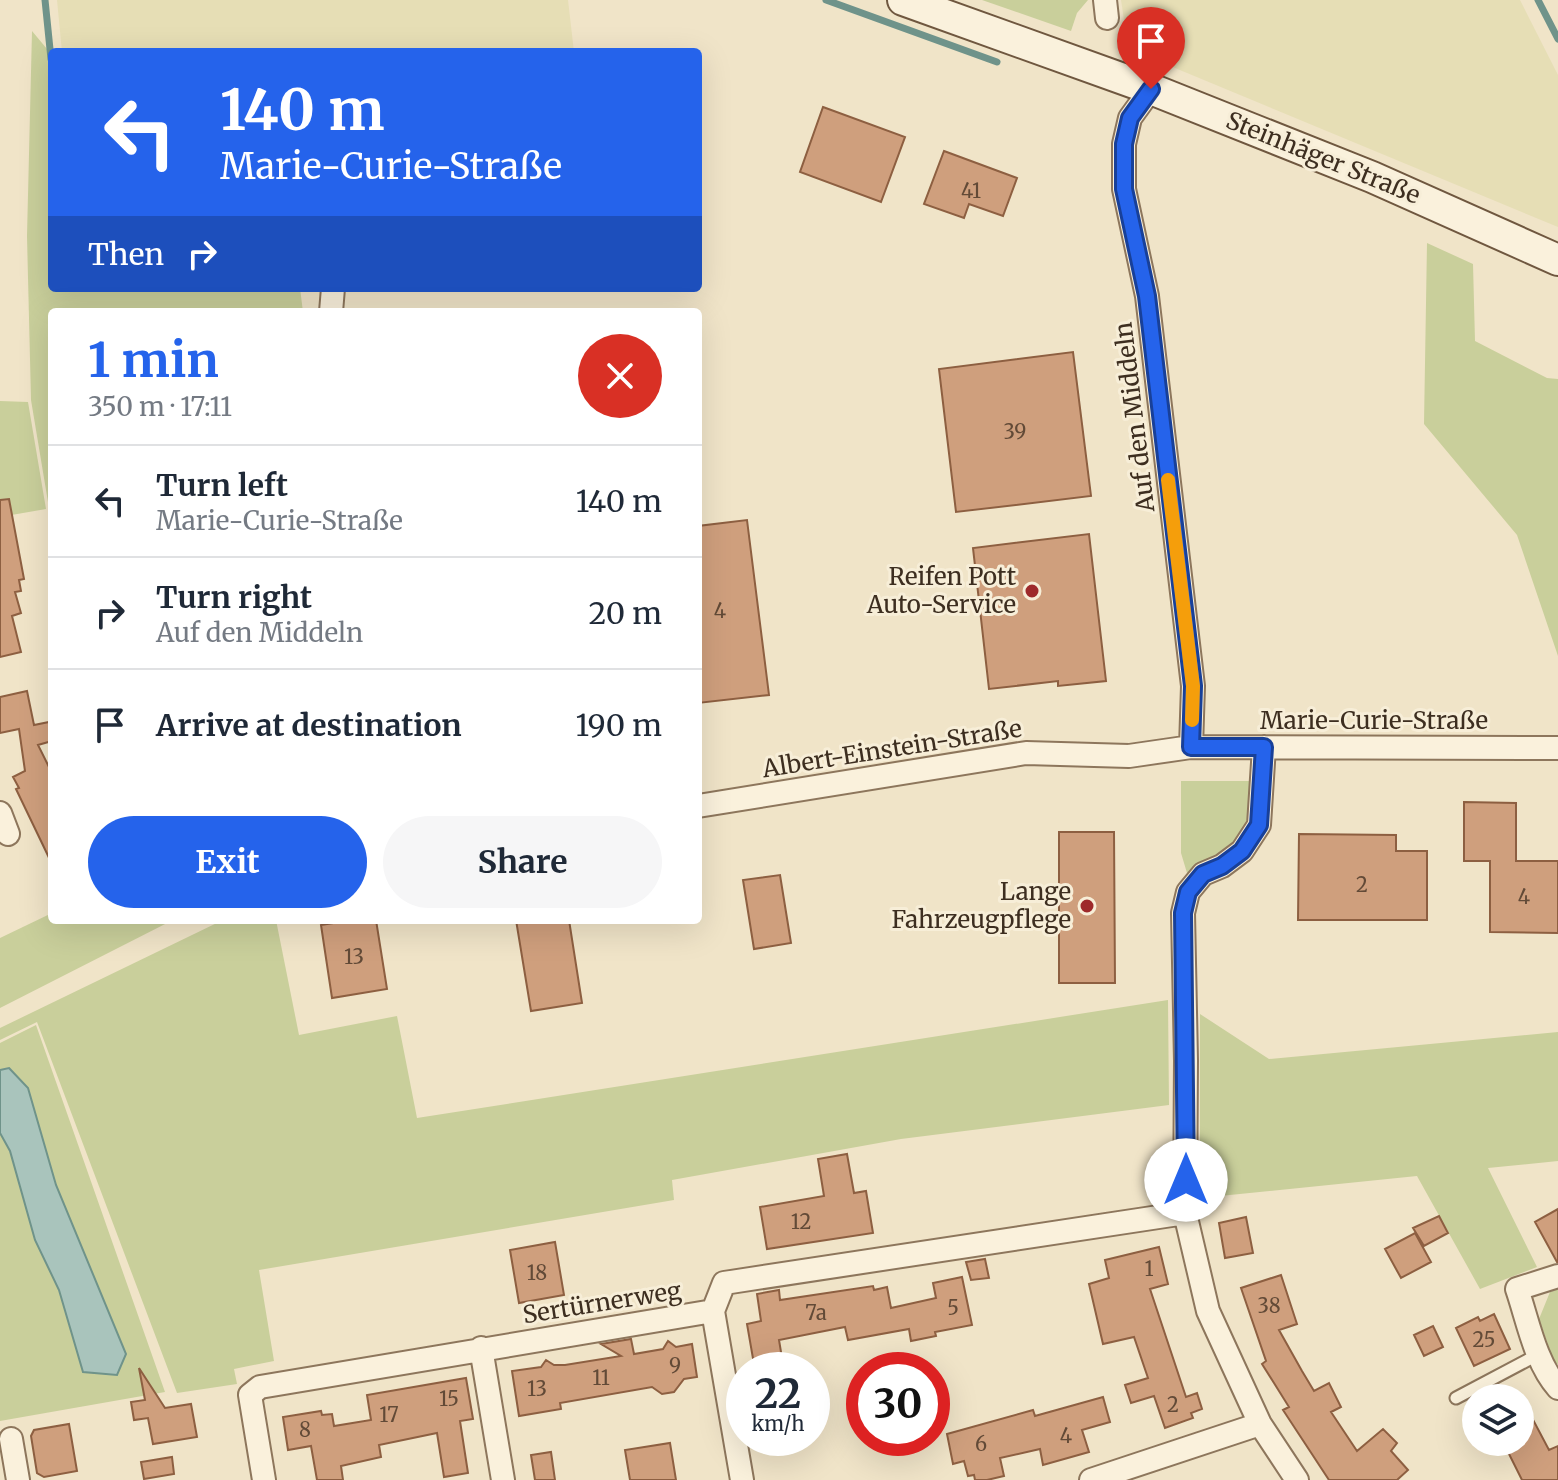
<!DOCTYPE html>
<meta charset="utf-8">
<style>
body{margin:0;font-family:Merriweather,serif;background:#f6f6f7;color:#1f2937;height:100vh;display:flex;flex-direction:column;font-size:30px;white-space:nowrap}
*{box-sizing:border-box;margin:0}
p{font-size:26px;color:#747a83}
.icon{flex:none;width:44px;height:44px;fill:none;stroke:currentColor;stroke-width:2;stroke-linecap:round;stroke-linejoin:round}
.map{position:relative;flex:1;overflow:hidden}
.panel{position:absolute;left:48px;top:308px;width:654px;height:616px;display:flex;flex-direction:column;background:#fff;border-radius:8px;box-shadow:0 8px 32px #0002}
.panel>*{flex:none}
.hud{position:absolute;left:48px;top:48px;width:654px;height:244px;border-radius:8px;box-shadow:0 8px 32px #0002;background:#2563eb;color:#fff;overflow:hidden}
.buttons{position:absolute;left:1462px;top:1384px;display:grid;gap:16px}
.buttons a{display:grid;place-items:center;width:72px;height:72px;border-radius:50%;background:#fff;box-shadow:0 8px 32px #0002;font-size:40px}
.speed{position:absolute;left:726px;top:1352px;display:flex;gap:16px;font-size:40px;font-weight:700;text-align:center}
.speed>*{display:grid;place-content:center;width:104px;height:104px;border-radius:50%;background:#fff;box-shadow:0 8px 32px #0002;line-height:1}
.speed small{font-size:20px;font-weight:400}
.speed .limit{border:12px solid #d22;background:#fff;color:#111}
.pin{position:absolute;display:grid;place-items:center;width:68px;height:68px;color:#fff;margin:-82px -34px;border-radius:50% 50% 50% 0;rotate:-45deg;box-shadow:0 0 8px #0007}
.pin .icon{rotate:45deg}
.me{position:absolute;width:88px;margin:-44px;rotate:0deg;stroke-linejoin:round;filter:drop-shadow(0 0 6px #0008)}
.turn{display:flex;align-items:center;gap:28px;height:168px;padding:0 40px;font-size:36px}
.turn .icon{width:104px;height:104px;stroke-width:2.5}
.turn b{display:block;font-size:56px;line-height:68px}
.then{display:flex;align-items:center;height:76px;padding:0 40px;background:#0003;gap:16px;font-size:30px}
.round{display:grid;place-items:center;flex:none;width:84px;height:84px;border-radius:42px;background:#f6f6f7}
.overview{display:flex;align-items:center;justify-content:space-between;height:136px;padding:0 40px}
h1{font-size:48px;font-weight:700;line-height:60px;color:#2563eb}
.button{display:flex;gap:16px;margin-top:auto;padding:16px 40px}
.button a{flex:1;height:92px;border-radius:48px;background:#2563eb;color:#fff;font-size:32px;font-weight:700;line-height:92px;text-align:center}
.button a+a{background:#f6f6f7;color:#1f2937}
ul{padding:0;list-style:none}
li{display:flex;align-items:center;gap:24px;height:112px;padding:0 40px;border-top:2px solid #e0e1e3}
li div{flex:1}
li b{display:block;font-size:30px}
li em{font-style:normal}
.map>svg:first-child{display:block}
.farmland{fill:#e6deb5}
.green{fill:#c9cf9b}
.water{fill:#a9c4bc;stroke:#6f938a;stroke-width:2}
.lines{fill:none;stroke-linecap:round;stroke-linejoin:round}
.stream{stroke:#6f938a;stroke-width:7}
.building{fill:#cf9f7d;stroke:#8d5f41;stroke-width:2}
.service-casing{stroke:#8d765c;stroke-width:15}
.minor-casing{stroke:#8d765c;stroke-width:26}
.secondary-casing{stroke:#6f573f;stroke-width:34}
.service{stroke:#faf1dc;stroke-width:11}
.minor{stroke:#faf1dc;stroke-width:22}
.secondary{stroke:#faf1dc;stroke-width:30}
.route-casing{stroke:#184099;stroke-width:20}
.route{stroke:#2563eb;stroke-width:14}
.slow{stroke:#f59e0b;stroke-width:14}
.poi-dot{fill:#9e2a2b;stroke:#f7eed8;stroke-width:3}
.labels{text-anchor:middle;stroke-width:6;stroke-linejoin:round;paint-order:stroke}
.number-label{font-size:20px;fill:#624a37}
.street-label{font-size:24px;fill:#3d2e20;stroke:#f7eed8}
.poi-label{font-size:24px;fill:#3d2e20;stroke:#f7eed8;text-anchor:end}
</style>
<div class="map">
<svg width="1558" height="1480" viewBox="0 0 1558 1480">
<rect width="100%" height="100%" fill="#f0e4c8"/>
<path class="farmland" d="M57,0H568L574,52H62Z
M1121,0H1520L1558,75V227L1134,51L1127,40Z"/>
<path class="green" d="M982,0H1088L1077,13L1071,31Z
M32,31L52,55V288H300L303,312H52V526L31,400L27,236Z
M1427,243L1473,264L1475,341L1547,378L1558,379V656L1517,535L1424,424Z
M0,401L28,402L46,509L0,517Z
M1181,781H1252C1250,804 1250,829 1232,847C1220,858 1201,864 1187,873L1181,853Z
M52,913V920H173L0,1008V938Z
M223,920H276L299,1035L397,1016L417,1118L1168,1000L1169,1105L901,1139L672,1180L674,1200L259,1270L274,1361L234,1369L237,1384L177,1393L37,1022L0,1040V1028Z
M1200,1014L1269,1059L1558,1032V1161L1488,1168L1537,1267L1480,1289L1417,1176L1200,1198Z
M36,1025L165,1392L0,1421V1133L10,1151L35,1240L59,1290L83,1372L56,1185L28,1089L9,1068L0,1070V1043Z
M1558,1289V1365L1553,1359L1539,1319L1550,1292Z"/>
<path class="water" d="M9,1068L28,1088L56,1185L126,1354L117,1375L83,1372L59,1290L35,1240L10,1151L0,1133V1070Z"/>
<g class="lines">
<path class="stream" d="M45,0L51,59
M826,0L997,62
M1538,0L1558,39"/>
</g>
<path class="building" d="M823,107L905,137L881,202L800,172Z
M944,151L1017,178L1003,216L969,204L964,218L924,204Z
M1073,352L1091,496L956,512L939,369Z
M9,499L24,579L19,580L21,591L15,592L21,613L12,616L21,652L0,657V500Z
M747,520L769,695L698,703V526Z
M1089,534L1106,681L1058,686V681L989,689L973,548Z
M27,691L34,725L49,722L52,736V741L38,745L52,773V864L16,789L19,788L13,777L25,771L19,729L0,733V697Z
M1464,802L1516,803V861H1558V933L1490,932V861H1464Z
M1059,832H1114L1115,983H1059Z
M1299,834L1396,835V851H1427V920H1298Z
M780,875L791,943L754,949L743,880Z
M352,920H376L387,989L332,998L321,925Z
M516,920H569L582,1003L531,1011Z
M847,1154L854,1193L866,1191L873,1233L767,1249L760,1207L824,1196L818,1159Z
M1558,1209V1262H1557L1535,1222Z
M1439,1216L1448,1233L1424,1246L1413,1228Z
M1246,1217L1253,1253L1225,1258L1219,1223Z
M1415,1233L1431,1262L1401,1278L1385,1249Z
M555,1242L564,1295L519,1303L510,1250Z
M1159,1247L1168,1284L1150,1289L1186,1397L1197,1393L1202,1409L1191,1413L1193,1418L1165,1428L1154,1396L1131,1403L1125,1385L1148,1378L1134,1337L1103,1344L1089,1284L1109,1278L1105,1260Z
M985,1259L989,1278L971,1280L966,1262Z
M1281,1275L1297,1324L1279,1330L1302,1371L1314,1391L1329,1383L1341,1407L1331,1412L1357,1451L1383,1429L1397,1443L1391,1451L1408,1470L1397,1480H1329L1283,1410L1289,1407L1262,1364L1266,1361L1241,1288Z
M962,1277L972,1325L935,1332L936,1336L911,1341L909,1329L848,1340L845,1327L779,1340L784,1370H755L747,1324L761,1321L757,1294L779,1290L780,1300L873,1286L874,1290L887,1287L891,1308L936,1298L933,1283Z
M1494,1314L1510,1349L1474,1366L1456,1328L1478,1317L1480,1321Z
M1433,1326L1443,1347L1424,1356L1414,1335Z
M631,1339L634,1354L663,1349L668,1341L676,1347L692,1344L697,1377L684,1379L674,1392L662,1394L652,1387L560,1403L561,1409L519,1416L512,1371L541,1367L546,1360L554,1365H565L621,1356L601,1344Z
M139,1368L165,1408L191,1404L197,1437L153,1444L148,1418L134,1420L131,1402L145,1400Z
M466,1378L473,1419L460,1421L468,1473L444,1477L437,1433L379,1445L381,1457L341,1466L343,1480H317L311,1446L288,1450L283,1417L321,1411L322,1415L332,1414L334,1426L371,1420L367,1395Z
M1520,1395L1549,1450L1558,1446V1480H1522L1508,1452L1520,1446Z
M1103,1397L1110,1422L1082,1430L1089,1452L1043,1465L1040,1449L1000,1458L1004,1476L987,1480H975L974,1475L968,1476L964,1461L953,1464L947,1434L1033,1410L1035,1416Z
M69,1424L77,1471L44,1477L37,1473L31,1436L34,1430Z
M670,1443L676,1480H630L625,1450Z
M551,1452L555,1480H535L531,1455Z
M172,1457L174,1474L144,1479L141,1462Z"/>
<g class="lines">
<defs>
<path id="service" d="M1456,1398L1539,1354"/>
<path id="minor" d="M1105,0L1107,18
M1151,89L1130,118L1124,144V189L1147,296L1193,686L1191,747
M331,312L333,288
M1264,747L1259,825L1242,851L1222,866L1203,874L1188,892L1183,913L1186,1061L1185,1213L1208,1311L1260,1424L1297,1480
M698,806L1026,753L1129,756L1191,747L1558,748
M0,813L8,834
M1558,1276L1517,1289C1528,1321 1535,1362 1558,1388
M713,1311L724,1283L1185,1213
M713,1311L742,1480
M481,1348L503,1480
M11,1439L18,1480
M264,1480L250,1395L260,1387L713,1311
M1091,1480L1260,1424"/>
<path id="secondary" d="M903,0L1151,89L1372,177L1558,260"/>
</defs>
<use href="#service" class="service-casing"/>
<use href="#minor" class="minor-casing"/>
<use href="#secondary" class="secondary-casing"/>
<use href="#service" class="service"/>
<use href="#minor" class="minor"/>
<use href="#secondary" class="secondary"/>
</g>
<g class="lines">
<defs>
<path id="route" d="M1151,89L1130,118L1124,144V189L1147,296L1193,686L1191,747H1264L1259,825L1242,851L1222,866L1203,874L1188,892L1183,913L1186,1180"/>
</defs>
<use href="#route" class="route-casing"/>
<use href="#route" class="route"/>
<path class="slow" d="M1168,480L1193,686L1192,720"/>
</g>
<g class="poi-dot">
<circle cx="1032" cy="591" r="8"/>
<circle cx="1087" cy="906" r="8"/>
</g>
<g class="labels">
<g class="number-label">
<text x="971" y="198">41</text>
<text x="1015" y="439">39</text>
<text x="720" y="618">4</text>
<text x="1362" y="892">2</text>
<text x="1524" y="904">4</text>
<text x="354" y="964">13</text>
<text x="801" y="1229">12</text>
<text x="1149" y="1276">1</text>
<text x="537" y="1280">18</text>
<text x="1269" y="1313">38</text>
<text x="953" y="1315">5</text>
<text x="816" y="1320">7a</text>
<text x="1484" y="1347">25</text>
<text x="675" y="1373">9</text>
<text x="601" y="1385">11</text>
<text x="537" y="1396">13</text>
<text x="449" y="1406">15</text>
<text x="1173" y="1412">2</text>
<text x="389" y="1422">17</text>
<text x="305" y="1437">8</text>
<text x="1066" y="1443">4</text>
<text x="981" y="1451">6</text>
</g>
<g class="street-label">
<text transform="translate(1323 158) rotate(22)" y="8">Steinhäger Straße</text>
<text transform="translate(1135 417) rotate(-97)" y="8">Auf den Middeln</text>
<text x="1374" y="729">Marie-Curie-Straße</text>
<text transform="translate(892 749) rotate(-9)" y="8">Albert-Einstein-Straße</text>
<text transform="translate(602 1303) rotate(-9)" y="8">Sertürnerweg</text>
</g>
<g class="poi-label">
<text x="1016" y="585">Reifen Pott<tspan x="1016" dy="28">Auto-Service</tspan></text>
<text x="1071" y="900">Lange<tspan x="1071" dy="28">Fahrzeugpflege</tspan></text>
</g>
</g>
</svg>
<div class="buttons">
<a><svg class="icon" aria-label="layers" viewBox="0 0 24 24"><path d="M12 4l9 5-9 5-9-5zM3 14l9 5 9-5"/></svg></a>
</div>
<div class="speed"><div>22<small>km/h</small></div><div class="limit">30</div></div>
<div class="pin" style="left:1151px;top:89px;background:#d93025"><svg class="icon" aria-label="arrive" viewBox="0 0 24 24"><path d="M6 21V4h12l-3 4 3 4H6"/></svg></div>
<svg class="me" style="left:1186px;top:1180px" viewBox="-20 -20 40 40"><circle r="19" fill="#fff"/><path d="M0-13L10 11 0 6-10 11z" fill="#2563eb"/></svg>
<div class="hud">
<div class="turn"><svg class="icon" aria-label="left" viewBox="0 0 24 24"><path d="M17 20v-9H6M10 6l-5 5 5 5"/></svg><div><b>140 m</b>Marie-Curie-Straße</div></div>
<div class="then">Then<svg class="icon" aria-label="right" viewBox="0 0 24 24"><path d="M7 20v-9h11M14 6l5 5-5 5"/></svg></div>
</div>
<section class="panel">
<div class="overview"><div><h1>1 min</h1><p>350 m · 17:11</p></div><a class="round" style="background:#d93025;color:#fff"><svg class="icon" aria-label="close" viewBox="0 0 24 24"><path d="M6 6l12 12M18 6L6 18"/></svg></a></div>
<ul>
<li><svg class="icon" aria-label="left" viewBox="0 0 24 24"><path d="M17 20v-9H6M10 6l-5 5 5 5"/></svg><div><b>Turn left</b><p>Marie-Curie-Straße</p></div><em>140 m</em></li>
<li><svg class="icon" aria-label="right" viewBox="0 0 24 24"><path d="M7 20v-9h11M14 6l5 5-5 5"/></svg><div><b>Turn right</b><p>Auf den Middeln</p></div><em>20 m</em></li>
<li><svg class="icon" aria-label="arrive" viewBox="0 0 24 24"><path d="M6 21V4h12l-3 4 3 4H6"/></svg><div><b>Arrive at destination</b></div><em>190 m</em></li>
</ul>
<div class="button"><a>Exit</a><a>Share</a></div>
</section>
</div>
